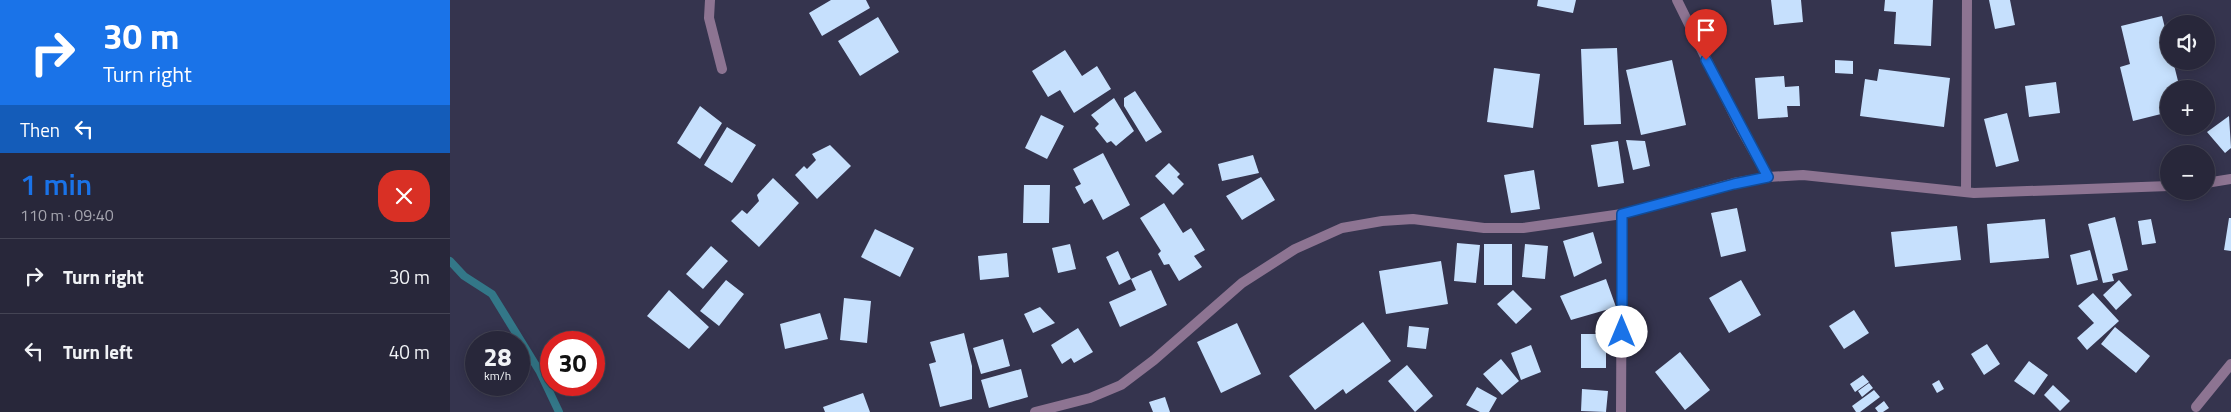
<!DOCTYPE html>
<meta charset="utf-8">
<style>
body{margin:0;font-family:"Titillium Web",sans-serif;background:#302f42;color:#f1f3f6;height:100vh;display:flex;flex-direction:column;font-size:19px;white-space:nowrap}
*{box-sizing:border-box;margin:0}
p{font-size:16px;color:#a5a5af}
.icon{flex:none;width:28px;height:28px;fill:none;stroke:currentColor;stroke-width:2;stroke-linecap:round;stroke-linejoin:round}
.map{position:relative;flex:1;overflow:hidden}
.side{display:flex;flex-direction:column;background:#28273a;width:450px}
.side>*{flex:none}
.guide{background:#1a73e8;color:#fff;overflow:hidden}
.controls{position:absolute;left:1710px;top:15px;display:grid;gap:10px}
.controls a{display:grid;place-items:center;width:55px;height:55px;border-radius:50%;background:#28273a;box-shadow:0 2px 12px #0003,0 0 0 1px #444454;font-size:25px}
.speed{position:absolute;left:15px;top:331px;display:flex;gap:10px;font-size:25px;font-weight:700;text-align:center}
.speed>*{display:grid;place-content:center;width:65px;height:65px;border-radius:50%;background:#28273a;box-shadow:0 2px 12px #0003,0 0 0 1px #444454;line-height:1}
.speed small{font-size:12px;font-weight:400}
.speed .limit{border:8px solid #d22;background:#fff;color:#111}
.pin{position:absolute;display:grid;place-items:center;width:42px;height:42px;color:#fff;margin:-51px -21px;border-radius:50% 50% 50% 0;rotate:-45deg;box-shadow:0 0 5px #0007}
.pin .icon{rotate:45deg}
.me{position:absolute;width:55px;margin:-28px;rotate:0deg;stroke-linejoin:round;filter:drop-shadow(0 0 4px #0008)}
.turn{display:flex;align-items:center;gap:18px;height:105px;padding:0 20px;font-size:22px}
.turn .icon{width:65px;height:65px;stroke-width:2.5}
.turn b{display:block;font-size:35px;line-height:42px}
.then{display:flex;align-items:center;height:48px;padding:0 20px;background:#0003;gap:10px;font-size:19px}
.round{display:grid;place-items:center;flex:none;width:52px;height:52px;border-radius:20px;background:#302f42}
.overview{display:flex;align-items:center;justify-content:space-between;height:85px;padding:0 20px}
h1{font-size:30px;font-weight:600;line-height:38px;color:#1a73e8}
ul{padding:0;list-style:none}
li{display:flex;align-items:center;gap:15px;height:75px;padding:0 20px;border-top:1px solid #444454}
li div{flex:1}
li b{display:block;font-size:19px}
li em{font-style:normal}
main{display:flex;flex:1;min-height:0}
.map>svg:first-child{display:block}
.lines{fill:none;stroke-linecap:round;stroke-linejoin:round}
.stream{stroke:#378;stroke-width:8}
.building{fill:#c6e0fd}
.street{stroke:#8d7492;stroke-width:10}
.route-casing{stroke:#114b97;stroke-width:12}
.route{stroke:#1a73e8;stroke-width:9}
</style>
<main>
<section class="side">
<div class="guide">
<div class="turn"><svg class="icon" aria-label="right" viewBox="0 0 24 24"><path d="M7 20v-9h11M14 6l5 5-5 5"/></svg><div><b>30 m</b>Turn right</div></div>
<div class="then">Then<svg class="icon" aria-label="left" viewBox="0 0 24 24"><path d="M17 20v-9H6M10 6l-5 5 5 5"/></svg></div>
</div>
<div class="overview"><div><h1>1 min</h1><p>110 m · 09:40</p></div><a class="round" style="background:#d93025;color:#fff"><svg class="icon" aria-label="close" viewBox="0 0 24 24"><path d="M6 6l12 12M18 6L6 18"/></svg></a></div>
<ul>
<li><svg class="icon" aria-label="right" viewBox="0 0 24 24"><path d="M7 20v-9h11M14 6l5 5-5 5"/></svg><div><b>Turn right</b></div><em>30 m</em></li>
<li><svg class="icon" aria-label="left" viewBox="0 0 24 24"><path d="M17 20v-9H6M10 6l-5 5 5 5"/></svg><div><b>Turn left</b></div><em>40 m</em></li>
</ul>
</section>
<div class="map">
<svg width="1781" height="412" viewBox="0 0 1781 412">
<rect width="100%" height="100%" fill="#35344e"/>
<g class="lines">
<path class="stream" d="M0,261L14,276L42,294L90,372L109,412"/>
</g>
<path class="building" d="M381,0H416L420,8L372,36L359,13Z
M1088,0H1126L1123,13L1087,6Z
M1321,0H1351L1353,22L1324,25Z
M1435,0H1483L1481,46L1444,44L1446,12L1434,11Z
M1539,0H1560L1565,25L1545,29Z
M1712,16L1719,44V61H1723L1730,89H1719V112L1683,121L1670,67L1680,64L1671,26Z
M428,17L449,52L410,76L388,41Z
M1167,48L1171,124L1134,125L1131,49Z
M615,50L632,76L647,66L661,89L624,113L610,90L598,97L582,71Z
M1222,60L1236,125L1191,135L1176,70Z
M1385,60L1403,61V74L1385,73Z
M1044,68L1090,74L1083,128L1037,122Z
M1429,69L1500,78L1494,127L1410,116L1415,79L1427,81Z
M1334,76L1335,87L1349,86L1350,106H1337L1338,117L1308,119L1305,78Z
M1606,82L1610,113L1579,117L1575,86Z
M685,91L712,132L696,142L674,106V98Z
M664,98L684,131L666,146L661,141L657,143L645,128L649,124L641,115Z
M250,106L272,123L250,159L227,143Z
M1557,113L1569,161L1546,167L1534,119Z
M591,115L614,126L597,159L575,148Z
M1779,116L1781,148L1775,153L1757,132Z
M277,127L306,145L282,183L254,165Z
M1176,140L1195,141L1200,166L1183,170Z
M1168,141L1174,183L1148,187L1141,145Z
M380,145L401,166L367,199L345,175L354,166L357,169L366,160L362,154Z
M653,153L680,205L653,220L642,199L634,204L625,187L631,184L623,169Z
M803,155L809,173L772,181L768,164Z
M719,163L730,174L727,177L734,184L723,195L705,176Z
M1084,170L1090,209L1061,213L1054,175Z
M811,177L825,200L792,220L776,196Z
M323,178L349,203L309,247L281,221L292,210L297,214L309,201L307,195Z
M574,185H600L599,223H573Z
M714,203L733,233L741,228L755,250L744,256L752,267L729,281L719,264L714,265L708,254L711,251L690,218Z
M1287,208L1296,251L1271,257L1261,213Z
M1665,217L1678,270L1662,274L1664,281L1653,283L1638,224Z
M1779,218H1781V251L1774,250Z
M1595,219L1599,258L1540,263L1537,224Z
M1701,219L1706,243L1692,245L1688,221Z
M1507,226L1511,260L1445,267L1441,232Z
M425,229L464,248L450,277L411,257Z
M1143,232L1152,263L1124,277L1113,241Z
M1007,243L1030,245L1026,283L1004,281Z
M620,244L626,269L608,273L602,248Z
M1034,244H1062V285H1034Z
M1075,244L1098,246L1095,279L1072,277Z
M261,246L278,261L253,289L236,274Z
M1640,250L1648,280L1627,285L1620,255Z
M668,251L681,279L701,270L717,305L670,327L659,302L686,290L681,279L669,285L656,257Z
M557,253L559,277L530,280L528,256Z
M991,261L998,304L936,314L929,271Z
M1156,279L1166,307L1121,320L1110,296Z
M276,280L294,294L269,326L250,311Z
M1291,280L1311,315L1279,333L1259,298Z
M1669,280L1682,295L1666,310L1653,295Z
M219,290L259,327L239,349L197,316Z
M1063,290L1082,309L1066,324L1047,304Z
M1643,293L1669,321L1637,350L1627,338L1644,323L1628,306Z
M394,298L421,301L417,343L390,340Z
M590,307L605,323L583,333L574,314Z
M1404,310L1419,333L1394,349L1379,326Z
M370,313L378,339L335,349L330,324Z
M913,322L941,361L896,394L893,389L865,410L839,376Z
M787,323L811,374L771,393L747,342Z
M959,326L979,328L976,349L957,347Z
M1665,327L1700,356L1686,373L1651,344Z
M628,328L643,352L624,363L621,358L612,364L601,345Z
M514,333L522,366V399L490,407L479,364L486,362L480,342Z
M1131,334H1156V368H1131Z
M553,339L560,366L531,374L523,348Z
M1537,344L1550,364L1534,375L1521,354Z
M1081,345L1091,372L1071,380L1061,353Z
M1230,352L1260,390L1235,410L1205,372Z
M1051,359L1069,381L1052,395L1033,374Z
M1579,361L1598,375L1584,395L1564,381Z
M957,365L983,396L965,412L938,381Z
M571,369L578,397L539,408L531,380Z
M1413,375L1419,382L1405,392L1400,384Z
M1489,380L1494,389L1487,393L1482,384Z
M1419,383L1423,388L1412,397L1408,391Z
M1603,385L1620,401L1610,411L1594,395Z
M1027,387L1047,398L1039,412H1030L1016,405Z
M1132,389L1158,391L1156,412L1131,411Z
M1424,390L1430,397L1410,412H1406L1402,406Z
M413,393L420,412H375L373,407Z
M715,397L720,412H703L699,402Z
M1434,401L1439,408L1433,412H1428L1425,408Z"/>
<g class="lines">
<path class="street" d="M260,0L259,18L272,69
M1227,0L1290,127L1318,177
M1756,183L1781,179
M1516,192L1517,0
M1746,407L1781,364
M585,412L640,398L671,385L704,360L792,283L845,249L892,228L932,221L963,219L1034,228H1073L1172,214L1284,183L1318,177L1353,175L1524,193L1719,186
M1171,412L1172,214"/>
</g>
<g class="lines">
<defs>
<path id="route" d="M1172,332V214L1284,184L1318,177L1256,60"/>
</defs>
<use href="#route" class="route-casing"/>
<use href="#route" class="route"/>
</g>
</svg>
<div class="controls">
<a><svg class="icon" aria-label="sound" viewBox="0 0 24 24"><path d="M4 9h4l5-4v14l-5-4H4zM17 9q2 3 0 6"/></svg></a>
<a>+</a>
<a>−</a>
</div>
<div class="speed"><div>28<small>km/h</small></div><div class="limit">30</div></div>
<div class="pin" style="left:1256px;top:60px;background:#d93025"><svg class="icon" aria-label="arrive" viewBox="0 0 24 24"><path d="M6 21V4h12l-3 4 3 4H6"/></svg></div>
<svg class="me" style="left:1172px;top:332px" viewBox="-20 -20 40 40"><circle r="19" fill="#fff"/><path d="M0-13L10 11 0 6-10 11z" fill="#1a73e8"/></svg>
</div>
</main>
